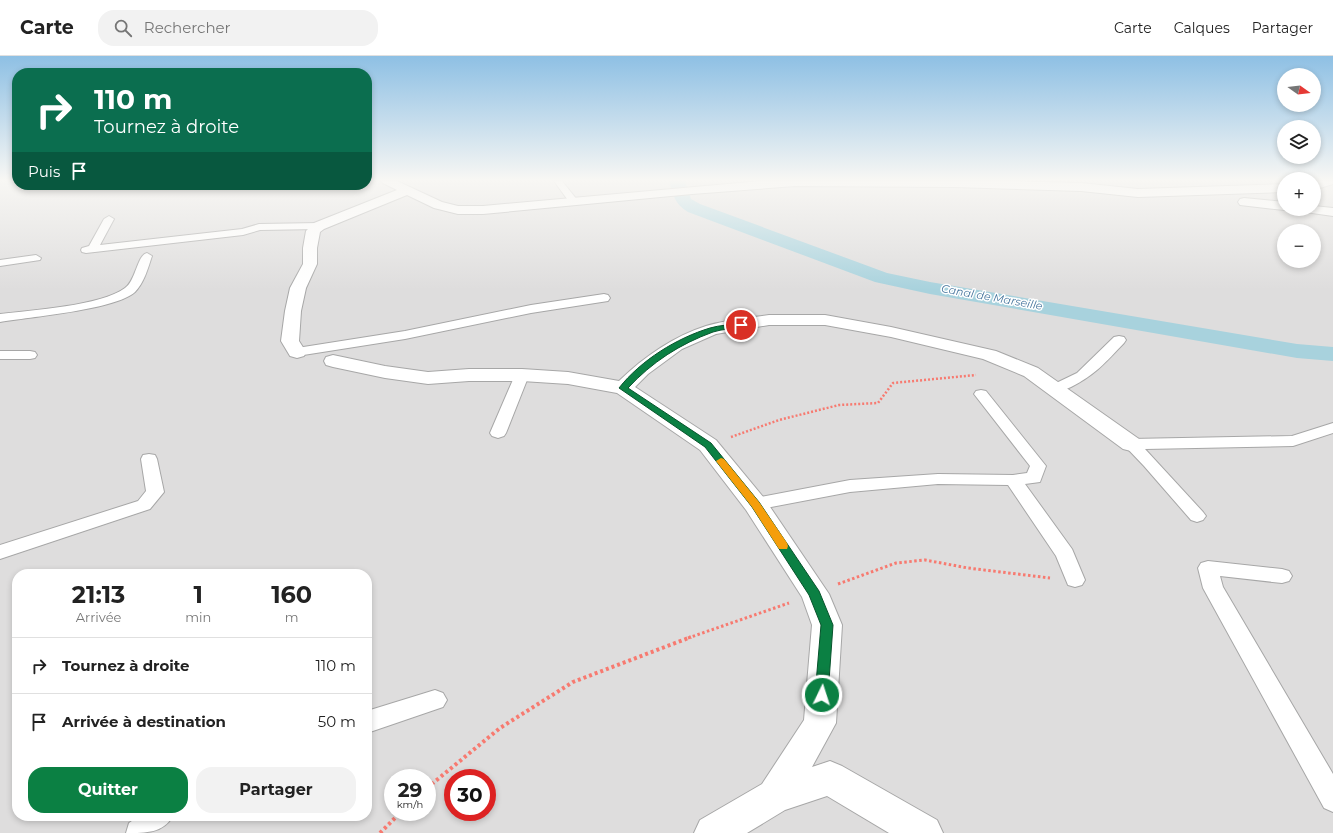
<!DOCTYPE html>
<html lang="fr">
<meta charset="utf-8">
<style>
body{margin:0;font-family:Montserrat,sans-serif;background:#f2f2f2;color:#222;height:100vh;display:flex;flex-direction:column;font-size:15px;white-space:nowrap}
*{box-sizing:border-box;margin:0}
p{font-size:13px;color:#767676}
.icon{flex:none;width:22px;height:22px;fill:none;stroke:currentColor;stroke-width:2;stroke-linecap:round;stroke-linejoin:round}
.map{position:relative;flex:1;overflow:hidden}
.side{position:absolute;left:12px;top:513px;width:360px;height:252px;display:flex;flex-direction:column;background:#fff;border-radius:16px;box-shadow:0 2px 6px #0003}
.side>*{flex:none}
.top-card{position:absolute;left:12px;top:12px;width:360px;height:122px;border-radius:16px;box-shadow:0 2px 6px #0003;background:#0b6e4f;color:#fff;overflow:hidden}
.needle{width:26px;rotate:104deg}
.controls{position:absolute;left:1277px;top:12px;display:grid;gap:8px}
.controls a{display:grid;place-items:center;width:44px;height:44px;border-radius:50%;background:#fff;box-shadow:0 2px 6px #0003;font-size:20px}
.speed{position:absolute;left:384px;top:713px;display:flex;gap:8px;font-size:20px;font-weight:700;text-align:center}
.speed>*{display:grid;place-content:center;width:52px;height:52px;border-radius:50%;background:#fff;box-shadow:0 2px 6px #0003;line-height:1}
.speed small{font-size:10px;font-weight:400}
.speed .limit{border:6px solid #d22;background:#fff;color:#111}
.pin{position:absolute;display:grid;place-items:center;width:34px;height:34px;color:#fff;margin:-17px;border:2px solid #fff;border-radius:50%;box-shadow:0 1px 4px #0007}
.me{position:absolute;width:44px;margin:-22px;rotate:4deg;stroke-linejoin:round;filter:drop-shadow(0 0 3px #0008)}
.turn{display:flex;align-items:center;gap:14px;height:84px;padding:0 16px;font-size:18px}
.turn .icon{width:52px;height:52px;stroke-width:2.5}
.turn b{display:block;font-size:28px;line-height:34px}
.then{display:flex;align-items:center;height:38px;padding:0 16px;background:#0003;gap:8px;font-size:15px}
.eta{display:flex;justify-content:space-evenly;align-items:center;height:68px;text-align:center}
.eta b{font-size:24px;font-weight:700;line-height:28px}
.button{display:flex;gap:8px;margin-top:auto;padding:8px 16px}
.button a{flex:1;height:46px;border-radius:16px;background:#0b8043;color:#fff;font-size:16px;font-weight:700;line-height:46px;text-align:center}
.button a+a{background:#f2f2f2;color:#222}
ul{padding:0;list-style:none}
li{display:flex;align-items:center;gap:12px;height:56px;padding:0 16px;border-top:1px solid #e0e0e0}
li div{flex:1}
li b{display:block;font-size:15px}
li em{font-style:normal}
header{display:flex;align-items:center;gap:24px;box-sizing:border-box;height:56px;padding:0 20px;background:#fff;border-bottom:1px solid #e0e0e0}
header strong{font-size:19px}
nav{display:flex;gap:22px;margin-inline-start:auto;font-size:14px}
.search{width:280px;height:36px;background:#f2f2f2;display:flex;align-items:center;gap:10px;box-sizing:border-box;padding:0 14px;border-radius:16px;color:#767676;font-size:15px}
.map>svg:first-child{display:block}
.residential{fill:#dedddd;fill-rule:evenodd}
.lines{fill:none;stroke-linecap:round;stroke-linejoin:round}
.canal{fill:#a8d2dd;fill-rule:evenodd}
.service-casing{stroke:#a7a7a7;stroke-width:2}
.minor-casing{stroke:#a7a7a7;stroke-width:2}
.path-far2{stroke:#f77a70;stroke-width:2.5;stroke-dasharray:2 2;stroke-linecap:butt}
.path-far1{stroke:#f77a70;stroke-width:3;stroke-dasharray:2.5 2.5;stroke-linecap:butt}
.path{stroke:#f77a70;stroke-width:4;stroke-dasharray:3 3;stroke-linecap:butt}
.service{fill:#fff;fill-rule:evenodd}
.minor{fill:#fff;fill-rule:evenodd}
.route{fill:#0b8043;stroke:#07532c}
.slow{fill:#f59e0b}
.labels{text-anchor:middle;stroke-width:3;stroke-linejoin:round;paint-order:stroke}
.far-water-label{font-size:11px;font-style:italic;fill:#47769e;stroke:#fff}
</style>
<header>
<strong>Carte</strong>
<div class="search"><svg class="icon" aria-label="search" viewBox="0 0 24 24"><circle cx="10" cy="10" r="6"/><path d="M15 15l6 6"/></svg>Rechercher</div>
<nav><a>Carte</a><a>Calques</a><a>Partager</a></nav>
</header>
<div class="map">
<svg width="1333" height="777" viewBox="0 0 1333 777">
<rect width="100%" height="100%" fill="#f0ede6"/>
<path class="residential" d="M0,125H17V129H367V125H1284V153H1314V125H1333V777H0ZM1284,175H1314V205H1284ZM17,518H367V760H17ZM393,722H427V756H393ZM453,722H487V756H453Z"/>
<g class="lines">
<path class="canal" d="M669,125H685L691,143L700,148L887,217L930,226L1297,288L1333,291V305L1297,302L930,238L875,226L688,156C674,147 674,140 669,125Z"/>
<defs>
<path id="service" d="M554,125H562L578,145L576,147H570Z
M109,160L114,163L100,189L242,173L259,168L319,167L324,170L319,173L260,174L243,179L86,197L82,196L81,194L82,192L89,190L104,163Z
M147,197L152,200C148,212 144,227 135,236C115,254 29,261 0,266V258C32,254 101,250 125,232C136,225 137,199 147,197Z
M36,199L41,202L40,204L0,210V204Z
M604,238L608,239L610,242L608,245L531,257L405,283L297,300L292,299L290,296L292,293L297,292L405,275L531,249Z
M1119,280L1124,281L1126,284L1124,287C1106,306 1095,319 1071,331C1063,334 1058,338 1050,336L1048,333L1050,330L1077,317L1114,281Z
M0,295H30L35,296L37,299L35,302L30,303H0Z
M522,315L527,316L529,319L506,377L504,380L498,382L492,380L490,377L515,319L517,316Z
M981,334L986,335L1046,410L1040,426L1025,428L1072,493L1085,524L1082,529L1075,531L1068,529L1056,500L1008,429L938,428L850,436L755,454L749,452L746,448L749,444L755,442L850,424L938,418L1013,419L1027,417L1030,410L974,338L976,335Z
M1333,367V377L1293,390L1145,393L1203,456L1206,460L1203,464L1197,466L1191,464L1144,410L1123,388L1125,385L1131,383L1292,380Z
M149,398L155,399L157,403L164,436L150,453L0,503V489L138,445L146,435L141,403L143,399Z
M1208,505L1282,513L1289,515L1292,520L1289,525L1282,527L1220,520L1223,531L1333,718V756L1324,752L1203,532L1198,512L1201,507Z
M435,634L443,637L447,644L443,651L367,677V655Z
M139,760H173C163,777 147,777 126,777L129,767Z"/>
<path id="minor" d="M381,125H397L442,146L458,150H483L761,125H1008L1081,127L1138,133L1284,128V136L1138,141L1081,135L955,131L795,130L692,138L483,158H458L434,152L407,139L324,173L320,176L317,192V208L306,232L301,255L299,285L306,296L304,300L297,302L290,300L281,285L285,255L290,232L303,208V192L306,175L314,167L397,134L383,127Z
M1317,125H1333V128L1314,134V126Z
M1244,142L1284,146V153H1287L1284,154L1240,149L1238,146L1240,143Z
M1314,150L1333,152V160L1305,156L1304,153H1314Z
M769,259H825L891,271L996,295L1038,312L1139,383L1142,388L1139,393L1131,395L1123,393L1024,320L983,303L891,281L825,269H769L716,278L682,293L648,318L635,331L716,384L764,442L829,538L842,569L836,667L812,711L830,705L842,710L937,764L943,777H889L827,740L785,754L747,777H694L700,764L762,728L804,664L812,569L802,541L746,454L700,394L617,337L568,328L522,325H469L428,328L385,322L333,311L326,309L324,305L326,301L333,299L385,310L428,316L469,313H522L568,316L619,325C644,301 672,281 706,270C726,264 748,262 769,259Z"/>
</defs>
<use href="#service" class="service-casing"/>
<use href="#minor" class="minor-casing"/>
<path class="path-far2" d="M731,381L779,364L839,349L878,347L893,327L976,319"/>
<path class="path-far1" d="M838,528L896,507L925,504L968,512L1050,522
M688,582L789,547"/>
<path class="path" d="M427,732L500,672L573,626L691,581
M380,777L401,756"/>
<use href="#service" class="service"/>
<use href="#minor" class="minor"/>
</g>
<linearGradient id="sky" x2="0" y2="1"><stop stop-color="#8ec0e4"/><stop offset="0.53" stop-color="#f8f7f4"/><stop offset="1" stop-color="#f8f7f4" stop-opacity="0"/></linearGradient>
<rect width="1333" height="234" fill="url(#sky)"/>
<path class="route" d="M741,267L744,269L743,270C733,273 722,273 713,276C680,288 652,306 628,332L711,387L759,446L819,535L833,569L828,639L827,643L822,645L817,643L815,639L821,569L809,539L752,451L705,391L619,332C641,304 677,282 710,272C720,269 731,269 741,267Z"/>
<path class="slow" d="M721,402L724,403L759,446L787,487L788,490L787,493H779L752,451L716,405Z"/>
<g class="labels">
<g class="far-water-label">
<text transform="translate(992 241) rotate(10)" y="4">Canal de Marseille</text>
</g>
</g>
</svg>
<div class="controls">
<a><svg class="needle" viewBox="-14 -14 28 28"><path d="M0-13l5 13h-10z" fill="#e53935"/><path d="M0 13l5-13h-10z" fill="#767676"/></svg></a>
<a><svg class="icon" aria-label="layers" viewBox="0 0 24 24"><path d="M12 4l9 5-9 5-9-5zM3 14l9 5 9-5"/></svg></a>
<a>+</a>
<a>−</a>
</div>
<div class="speed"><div>29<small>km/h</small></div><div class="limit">30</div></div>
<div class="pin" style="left:741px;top:269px;background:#d93025"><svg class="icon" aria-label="arrive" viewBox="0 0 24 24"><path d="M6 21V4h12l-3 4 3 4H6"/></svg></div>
<svg class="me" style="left:822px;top:639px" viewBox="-20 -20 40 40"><circle r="17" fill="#0b8043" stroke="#fff" stroke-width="3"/><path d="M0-11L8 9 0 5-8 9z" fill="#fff"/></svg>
<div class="top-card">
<div class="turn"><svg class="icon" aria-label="right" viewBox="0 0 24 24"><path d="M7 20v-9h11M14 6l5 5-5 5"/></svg><div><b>110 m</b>Tournez à droite</div></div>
<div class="then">Puis<svg class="icon" aria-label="arrive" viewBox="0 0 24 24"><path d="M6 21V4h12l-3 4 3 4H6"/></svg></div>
</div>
<section class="side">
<div class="eta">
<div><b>21:13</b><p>Arrivée</p></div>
<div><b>1</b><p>min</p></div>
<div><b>160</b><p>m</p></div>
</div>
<ul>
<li><svg class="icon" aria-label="right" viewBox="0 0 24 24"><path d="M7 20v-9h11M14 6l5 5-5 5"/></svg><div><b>Tournez à droite</b></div><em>110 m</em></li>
<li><svg class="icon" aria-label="arrive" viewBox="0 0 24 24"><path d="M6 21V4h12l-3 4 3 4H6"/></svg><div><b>Arrivée à destination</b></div><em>50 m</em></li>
</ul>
<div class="button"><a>Quitter</a><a>Partager</a></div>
</section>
</div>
